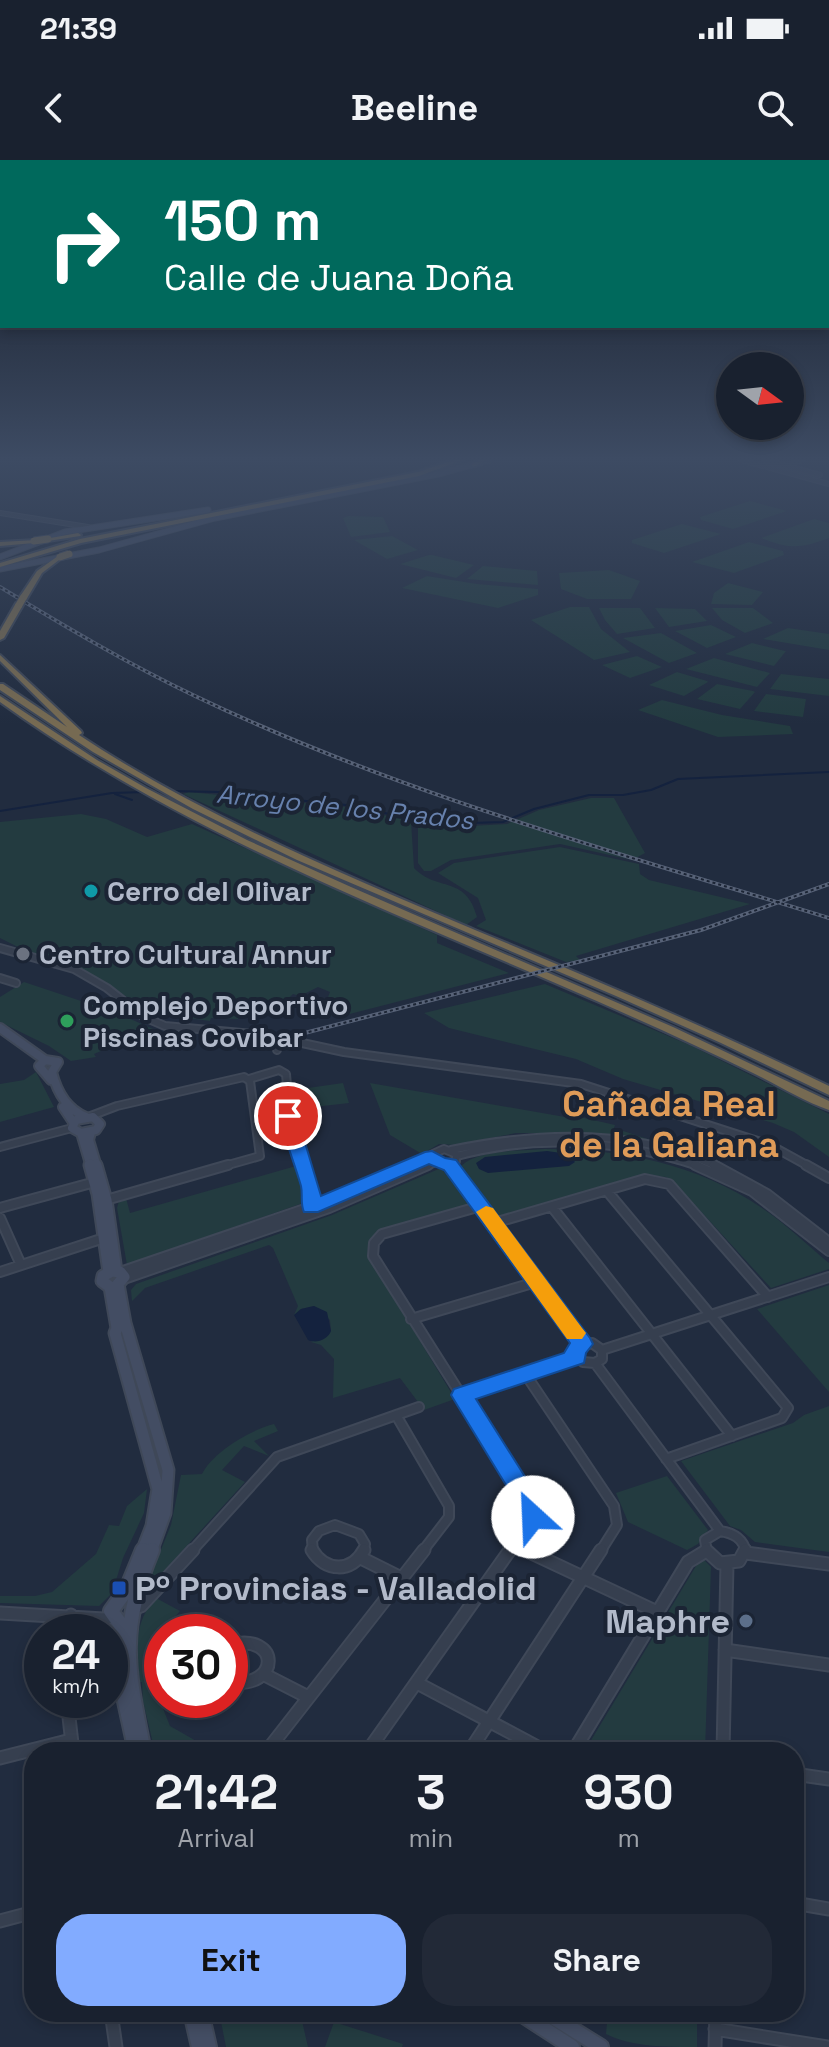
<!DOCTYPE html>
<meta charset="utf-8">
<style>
body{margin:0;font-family:"Space Grotesk",sans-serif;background:#222937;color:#f1f3f6;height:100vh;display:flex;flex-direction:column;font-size:30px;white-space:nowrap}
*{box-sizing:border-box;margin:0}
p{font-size:26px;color:#9fa3aa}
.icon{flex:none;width:44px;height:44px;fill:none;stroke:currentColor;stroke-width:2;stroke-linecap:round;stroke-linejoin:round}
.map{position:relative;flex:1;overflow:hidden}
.drawer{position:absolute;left:24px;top:1582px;width:780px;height:280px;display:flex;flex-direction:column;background:#19212f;border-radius:32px;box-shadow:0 4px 12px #0003,0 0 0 2px #373e4b}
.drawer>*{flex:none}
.top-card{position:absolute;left:0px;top:0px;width:830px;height:168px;box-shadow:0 4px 12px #0003,0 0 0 2px #373e4b;background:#00695c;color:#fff;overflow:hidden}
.needle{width:52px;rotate:105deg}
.fabs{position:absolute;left:716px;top:192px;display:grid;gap:16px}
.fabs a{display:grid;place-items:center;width:88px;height:88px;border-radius:50%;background:#19212f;box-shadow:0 4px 12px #0003,0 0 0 2px #373e4b;font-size:40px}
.speed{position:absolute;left:24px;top:1454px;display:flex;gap:16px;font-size:40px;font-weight:700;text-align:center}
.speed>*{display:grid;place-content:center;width:104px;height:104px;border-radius:50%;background:#19212f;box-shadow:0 4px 12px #0003,0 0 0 2px #373e4b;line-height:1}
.speed small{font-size:20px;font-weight:400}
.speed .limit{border:12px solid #d22;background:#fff;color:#111}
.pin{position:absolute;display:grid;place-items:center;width:68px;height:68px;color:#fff;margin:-34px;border:4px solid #fff;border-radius:50%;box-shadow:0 2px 8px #0007}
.me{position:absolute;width:88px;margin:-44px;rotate:335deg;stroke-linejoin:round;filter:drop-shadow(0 0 6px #0008)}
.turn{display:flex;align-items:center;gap:28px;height:168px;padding:0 32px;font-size:36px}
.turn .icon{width:104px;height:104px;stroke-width:2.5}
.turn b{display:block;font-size:56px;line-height:68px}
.eta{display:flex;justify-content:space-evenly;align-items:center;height:136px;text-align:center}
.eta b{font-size:48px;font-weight:800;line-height:56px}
.cta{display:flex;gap:16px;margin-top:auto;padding:16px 32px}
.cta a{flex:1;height:92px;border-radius:32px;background:#82abff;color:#111;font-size:32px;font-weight:800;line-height:92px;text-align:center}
.cta a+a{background:#222937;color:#f1f3f6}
.status{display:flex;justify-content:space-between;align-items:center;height:56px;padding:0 40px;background:#19212f;direction:ltr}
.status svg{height:22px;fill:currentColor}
header{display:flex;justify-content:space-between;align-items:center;height:104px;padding:0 32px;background:#19212f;font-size:36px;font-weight:800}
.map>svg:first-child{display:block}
.green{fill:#233b40}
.water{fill:#14223e}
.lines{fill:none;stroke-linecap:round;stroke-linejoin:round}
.stream{stroke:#14223e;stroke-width:2}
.street-far3-casing{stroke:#3f4858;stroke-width:6}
.street-far2-casing{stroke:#3f4858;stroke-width:10}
.street-far1-casing{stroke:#3f4858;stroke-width:12}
.street-casing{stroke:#3f4858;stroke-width:15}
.secondary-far3-casing{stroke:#3f4858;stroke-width:7}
.secondary-far2-casing{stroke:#3f4858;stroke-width:12}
.secondary-far1-casing{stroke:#3f4858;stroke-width:15}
.secondary-casing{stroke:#3f4858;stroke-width:18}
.highway-casing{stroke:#3e4757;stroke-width:4}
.street-far3{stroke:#363f4f;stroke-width:4}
.street-far2{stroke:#363f4f;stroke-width:6}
.street-far1{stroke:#363f4f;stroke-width:8}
.street{stroke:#363f4f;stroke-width:11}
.secondary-far3{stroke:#434d63;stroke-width:5}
.secondary-far2{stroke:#434d63;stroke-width:8}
.secondary-far1{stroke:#434d63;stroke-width:11}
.secondary{stroke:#434d63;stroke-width:14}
.highway{fill:#766a52;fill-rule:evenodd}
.rail-casing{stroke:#576277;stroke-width:4}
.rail{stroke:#1b2434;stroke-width:2;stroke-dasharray:3;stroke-linecap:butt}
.highway-bridge-casing{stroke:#3e4757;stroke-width:9;stroke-linecap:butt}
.highway-bridge{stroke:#766a52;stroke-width:7}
.route{fill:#1a73e8;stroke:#114b97;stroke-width:2}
.slow{fill:#f59e0b}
.culture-dot{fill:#0f9aa8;stroke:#1b2434;stroke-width:3}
.worship-dot{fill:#6b7280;stroke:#1b2434;stroke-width:3}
.leisure-dot{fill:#2e9e5b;stroke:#1b2434;stroke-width:3}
.transit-dot{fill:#1a4fb4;stroke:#1b2434;stroke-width:3}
.service-dot{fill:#5c6f8a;stroke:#1b2434;stroke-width:3}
.labels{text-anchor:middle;stroke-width:8;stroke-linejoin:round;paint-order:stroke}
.far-water-label{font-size:26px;font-style:italic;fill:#6781ad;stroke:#1b2434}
.poi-label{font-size:28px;font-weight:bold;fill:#b2baca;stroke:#1b2434;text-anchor:start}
.near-poi-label{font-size:34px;font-weight:bold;fill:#b2baca;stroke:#1b2434;text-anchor:start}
.district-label{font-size:36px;font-weight:bold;fill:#df9b58;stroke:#1b2434}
</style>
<div class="status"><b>21:39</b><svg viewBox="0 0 49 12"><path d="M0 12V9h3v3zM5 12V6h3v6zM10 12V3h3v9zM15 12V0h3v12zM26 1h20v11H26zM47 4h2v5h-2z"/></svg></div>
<header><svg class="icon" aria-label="back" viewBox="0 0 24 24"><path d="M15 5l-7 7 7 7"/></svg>Beeline<svg class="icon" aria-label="search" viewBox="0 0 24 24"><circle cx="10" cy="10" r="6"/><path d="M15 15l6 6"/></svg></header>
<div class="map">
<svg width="829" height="1887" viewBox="0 0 829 1887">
<rect width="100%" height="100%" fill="#212c3f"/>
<path class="green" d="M750,341L787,351L733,369L701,360L700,357Z
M348,356L383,357L390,372L351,377L343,358Z
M814,359L829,363V378C800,389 790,389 761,378Z
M682,364L721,374L664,393L632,383V380Z
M392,376L418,390L387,399L354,380Z
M749,382L783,391L784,395L734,413L692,402Z
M429,395H432L474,405L456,418L400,404Z
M483,406L537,411L538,425L467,419Z
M609,410L640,421L631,439H587L561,429L559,413Z
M427,416L477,424L538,429V435L498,448L402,428Z
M728,423L763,432L752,445L711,444L714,433Z
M570,447H589L601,469L630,492L594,500L531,460Z
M599,448H640L655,468L617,474L605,460Z
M655,448L695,449L707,461L669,467Z
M712,448H753L773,463L745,473L722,460Z
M711,465L736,477L707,488L675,471Z
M788,468L829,474V490L763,479Z
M661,473L697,493L669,503L623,478Z
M752,483L785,491H786L774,506L725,494Z
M637,496L662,507L630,518L602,505Z
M714,498L770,513L757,527L686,509Z
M677,512L707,521L708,522L684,536L649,525Z
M781,514L829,519V536L770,529Z
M717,524L753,531L755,532L740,549L697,539Z
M766,534L806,539L803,557L754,551Z
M662,540L722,555L790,566L793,574L718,577L638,550Z
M189,632L346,647L411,661L414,708C437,732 466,715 477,757L466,765L183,634Z
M591,638H614L645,693L632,700L560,684L451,700L431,711H424L418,703V662L470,666L507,664L539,650Z
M81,654L106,659L147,677L192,664L437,775V783L509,813L338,857L325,855L333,848L325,845L330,832L318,827L300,836L293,834L271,855L240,853L238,859L211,858L210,861L158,854L74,808L40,798L0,778V662Z
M560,687L639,704L640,714L649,720L750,744L576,796L580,800L566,802L476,766L486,760L478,738L438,713L454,703Z
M24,822L117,853L153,869L94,894L96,897L71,901L49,886L0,862V837Z
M545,824L692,886L829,954V997L794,972L773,963L623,919L576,899L449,868L424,853Z
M36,912L54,947L0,962V924L24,920Z
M343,923L349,943L314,947L308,928Z
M370,923L565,957L567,954L615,965L614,968L663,984L589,973H516L455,985L439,984L422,994L390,975Z
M545,989C623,989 697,1004 762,1048C786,1064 807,1085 829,1103V1109L771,1128L674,1022L666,1017L645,1016L499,1057L461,1006C479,989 521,991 545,989Z
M296,1006L307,1038L303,1043L127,1105L117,1048L119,1041L126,1038L130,1053Z
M441,1008L470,1045L379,1072L368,1085V1095L455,1239L424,1250L400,1218L333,1238L334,1199L321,1185L311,1182L331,1171L330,1160L314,1146L301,1149L294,1155L298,1146L273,1088L269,1085L145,1128L132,1141L131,1130L136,1124L332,1055Z
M829,1125V1232L757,1149Z
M829,1246V1392L755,1382L741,1370L730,1366L681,1301L793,1263L804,1255Z
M274,1264L278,1271L254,1281L269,1296L244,1286L222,1310L245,1322L152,1424H147L171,1365L181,1315L202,1314C213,1292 250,1270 274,1264Z
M667,1316L708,1370L698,1384L687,1390L628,1362L616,1333Z
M147,1329L144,1353L123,1398L112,1433L99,1446L0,1443V1436H35L52,1432L96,1394L109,1365L119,1366L127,1346Z
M703,1399L711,1407L705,1592H584L696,1406Z
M156,1438L180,1451L157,1477L154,1496L162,1546L170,1566L205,1586L200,1592H155L143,1541L142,1522H140C136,1491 133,1462 156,1438Z
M219,1852H300L308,1887H226Z
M608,1852H697V1887C667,1887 631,1887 606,1874Z
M334,1862L403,1884L402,1887H325Z"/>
<path class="water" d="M547,991L568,994L575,1002L569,1006L488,1013L479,1009L476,1003L485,997Z
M314,1146L327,1152L331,1171C328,1179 317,1184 308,1180L294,1155L301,1149Z"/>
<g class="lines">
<path class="stream" d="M172,631L218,632L346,645L413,659L471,663L503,662L534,649L589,635H623L651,630L678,619L829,612
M152,632H165
M115,634L132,640
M0,651L112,633L145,632"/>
<defs>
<path id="street-far3" d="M741,300L829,324
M765,300L820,315
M793,303L802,300
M0,353L88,367"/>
<path id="street-far2" d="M0,788L74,809L107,828L144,857L165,866L265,875L344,892L581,924L770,985L810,1007
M0,818L16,823
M277,890L279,877
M249,919L279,910L286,914L291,972L304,1007
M88,957L117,946L244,917L250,921L260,996L221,1007
M0,987L72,968
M444,989L456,994V1001L444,1004L434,1001L433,994Z
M451,990C538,972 635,968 718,1007
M457,996C539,974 621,980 701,1007
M450,1004L452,1007
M407,1007L432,996
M424,1007L436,1002"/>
<path id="street-far1" d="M303,1005L311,1028V1047
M451,1005L583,1184
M695,1005L752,1031L829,1091
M714,1005L767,1034L829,1082
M806,1005L829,1018
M607,1031L788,1248L782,1258L666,1299
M106,1040L228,1005
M481,1046L382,1074L374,1083L373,1096L529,1342L533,1357L509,1392
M552,1047L732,1276
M0,1048L95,1022
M0,1058L21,1105
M494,1063L645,1019L669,1024L768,1137
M0,1112L104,1078
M120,1112L337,1038L411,1005
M124,1119L329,1048L428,1005
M411,1159L536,1122
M592,1183L602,1190V1199L595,1203L583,1202L575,1194L576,1188Z
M602,1190L829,1117
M595,1203L720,1371
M526,1215L614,1346L617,1365L600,1392
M462,1235L576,1197
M396,1255L449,1346V1357L422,1392
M515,1385L529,1392
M191,1392L277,1297L419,1247
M313,1392L312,1380L319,1371L335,1365L359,1374L365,1384L363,1392
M707,1392L705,1380L720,1371C733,1373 743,1378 746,1392"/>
<path id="street" d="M312,1390C325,1412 352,1413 364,1390
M525,1390L657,1452
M706,1390L720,1403L739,1401L745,1390
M746,1393L829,1404
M359,1397L401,1418
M135,1448L141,1446L193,1390
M0,1453L104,1459L114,1456
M67,1472L71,1455
M230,1485C281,1472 281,1529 230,1522
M725,1490L829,1505
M265,1515L308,1537
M417,1523L547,1592
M67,1540L73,1592
M266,1592L424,1390
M367,1592L510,1390
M469,1592L601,1390
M573,1592L688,1402L706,1391
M723,1592L727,1404
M0,1598L71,1580
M794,1614L829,1619
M794,1743L829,1749
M0,1761L34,1752
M111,1852L116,1887
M715,1869L827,1887
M715,1887L716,1852"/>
<path id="secondary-far3" d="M0,397L65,372L208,350
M0,409L99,390L215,358L438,314L489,300"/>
<path id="secondary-far2" d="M0,868L45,900
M45,900L58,902L52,912C57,932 66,949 86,957
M45,900L39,906L51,920
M63,947L73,962
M93,957L100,964L96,970L81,973L72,968L76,960Z
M91,972L89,980L97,1007
M81,973L91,1007"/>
<path id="secondary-far1" d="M90,1005L98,1034L109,1112
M96,1005L106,1040L116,1111
M118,1124L124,1117L120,1112L112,1111L103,1116L102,1121L110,1127L117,1168L115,1173L158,1329L152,1366L142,1392
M118,1124L125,1163L168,1310L165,1353L151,1392"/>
<path id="secondary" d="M136,1592L123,1532L121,1465L111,1451L127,1429L143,1390
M144,1592C127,1508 118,1471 152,1390
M191,1852L199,1887
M201,1852L209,1887
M518,1852L572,1887
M545,1852L601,1887"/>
<path id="highway" d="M454,300H463L419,316L81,383L0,407V403L80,379L418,312Z
M479,300H487L476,306H472V304Z
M78,373L81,375L80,376L48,381L45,379Z
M36,380V382L34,383L0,386V382Z
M58,396L63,397L42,413L26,440H20L19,438L37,411Z
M16,443L23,445L4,478L0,480V471Z
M0,495L81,571L82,573L79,575C199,655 343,714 475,770C594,819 713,870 829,926V935L721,883L616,836L297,700L193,649L93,592L0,530V524H3L67,567L0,501Z
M0,536L97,600L146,628L247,680L351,727L673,867L829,941V950C803,941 778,925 753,913C702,888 651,865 599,842C394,752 183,674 0,542Z"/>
</defs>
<use href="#street-far3" class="street-far3-casing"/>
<use href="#street-far2" class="street-far2-casing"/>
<use href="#street-far1" class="street-far1-casing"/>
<use href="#street" class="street-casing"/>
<use href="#secondary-far3" class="secondary-far3-casing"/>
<use href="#secondary-far2" class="secondary-far2-casing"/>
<use href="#secondary-far1" class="secondary-far1-casing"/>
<use href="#secondary" class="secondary-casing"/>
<use href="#highway" class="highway-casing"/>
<use href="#street-far3" class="street-far3"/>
<use href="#street-far2" class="street-far2"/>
<use href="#street-far1" class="street-far1"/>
<use href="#street" class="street"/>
<use href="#secondary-far3" class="secondary-far3"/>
<use href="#secondary-far2" class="secondary-far2"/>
<use href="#secondary-far1" class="secondary-far1"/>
<use href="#secondary" class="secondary"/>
<use href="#highway" class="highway"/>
<defs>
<path id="rail" d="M0,427C64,466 128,504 195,536C397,633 616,692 829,758
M297,875L701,770L829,724"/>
</defs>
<use href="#rail" class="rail-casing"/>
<use href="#rail" class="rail"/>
<defs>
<path id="highway-bridge" d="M34,381L48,379
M60,397L69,394
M19,445L23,438"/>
</defs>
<use href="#highway-bridge" class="highway-bridge-casing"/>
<use href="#highway-bridge" class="highway-bridge"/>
</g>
<linearGradient id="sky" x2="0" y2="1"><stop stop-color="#121823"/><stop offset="0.53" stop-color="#3d4b63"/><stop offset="1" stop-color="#3d4b63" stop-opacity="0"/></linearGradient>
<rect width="829" height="564" fill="url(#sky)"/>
<path class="route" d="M288,950L297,956L321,1036L425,992L432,991L445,998L456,1000L590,1178L593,1184L586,1193L584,1203L476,1239L541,1342L545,1357L541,1364L533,1367L524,1364L517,1343L451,1235L454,1229L564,1193L570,1183L444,1010L429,1004L318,1052H304C300,1043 303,1035 301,1026C294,1002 285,980 279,956Z"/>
<path class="slow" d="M486,1046L493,1048L582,1168L586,1173L582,1179H567L476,1052Z"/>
<circle class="culture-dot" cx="91" cy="731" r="8"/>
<circle class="worship-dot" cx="23" cy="794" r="8"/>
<circle class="leisure-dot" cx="67" cy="861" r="8"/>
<rect class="transit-dot" x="111" y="1420" width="16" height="16" rx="4"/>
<circle class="service-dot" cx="746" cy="1461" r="8"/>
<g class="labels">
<g class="far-water-label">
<text transform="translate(345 647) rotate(6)" y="9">Arroyo de los Prados</text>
</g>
<g class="poi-label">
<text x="107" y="741">Cerro del Olivar</text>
<text x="39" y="804">Centro Cultural Annur</text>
<text x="83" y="855">Complejo Deportivo<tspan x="83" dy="32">Piscinas Covibar</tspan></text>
</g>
<g class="near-poi-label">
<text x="135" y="1440">Pº Provincias - Valladolid</text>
<text x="730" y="1473" text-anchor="end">Maphre</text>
</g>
<g class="district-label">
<text x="669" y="956">Cañada Real<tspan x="669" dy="41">de la Galiana</tspan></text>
</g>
</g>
</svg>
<div class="fabs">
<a><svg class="needle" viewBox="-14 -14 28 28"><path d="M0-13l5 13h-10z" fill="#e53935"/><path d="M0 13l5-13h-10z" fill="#9fa3aa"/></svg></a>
</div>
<div class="speed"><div>24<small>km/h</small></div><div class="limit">30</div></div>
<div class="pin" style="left:288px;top:956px;background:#d93025"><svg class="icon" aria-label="arrive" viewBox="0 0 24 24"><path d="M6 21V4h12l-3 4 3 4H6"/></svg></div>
<svg class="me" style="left:533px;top:1357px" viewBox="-20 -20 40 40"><circle r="19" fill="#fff"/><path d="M0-13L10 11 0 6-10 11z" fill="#1a73e8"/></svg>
<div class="top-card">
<div class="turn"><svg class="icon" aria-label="right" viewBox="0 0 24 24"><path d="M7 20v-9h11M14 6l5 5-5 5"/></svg><div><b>150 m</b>Calle de Juana Doña</div></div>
</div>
<section class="drawer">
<div class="eta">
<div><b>21:42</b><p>Arrival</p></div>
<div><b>3</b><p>min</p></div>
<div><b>930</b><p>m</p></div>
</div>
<div class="cta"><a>Exit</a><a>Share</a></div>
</section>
</div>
